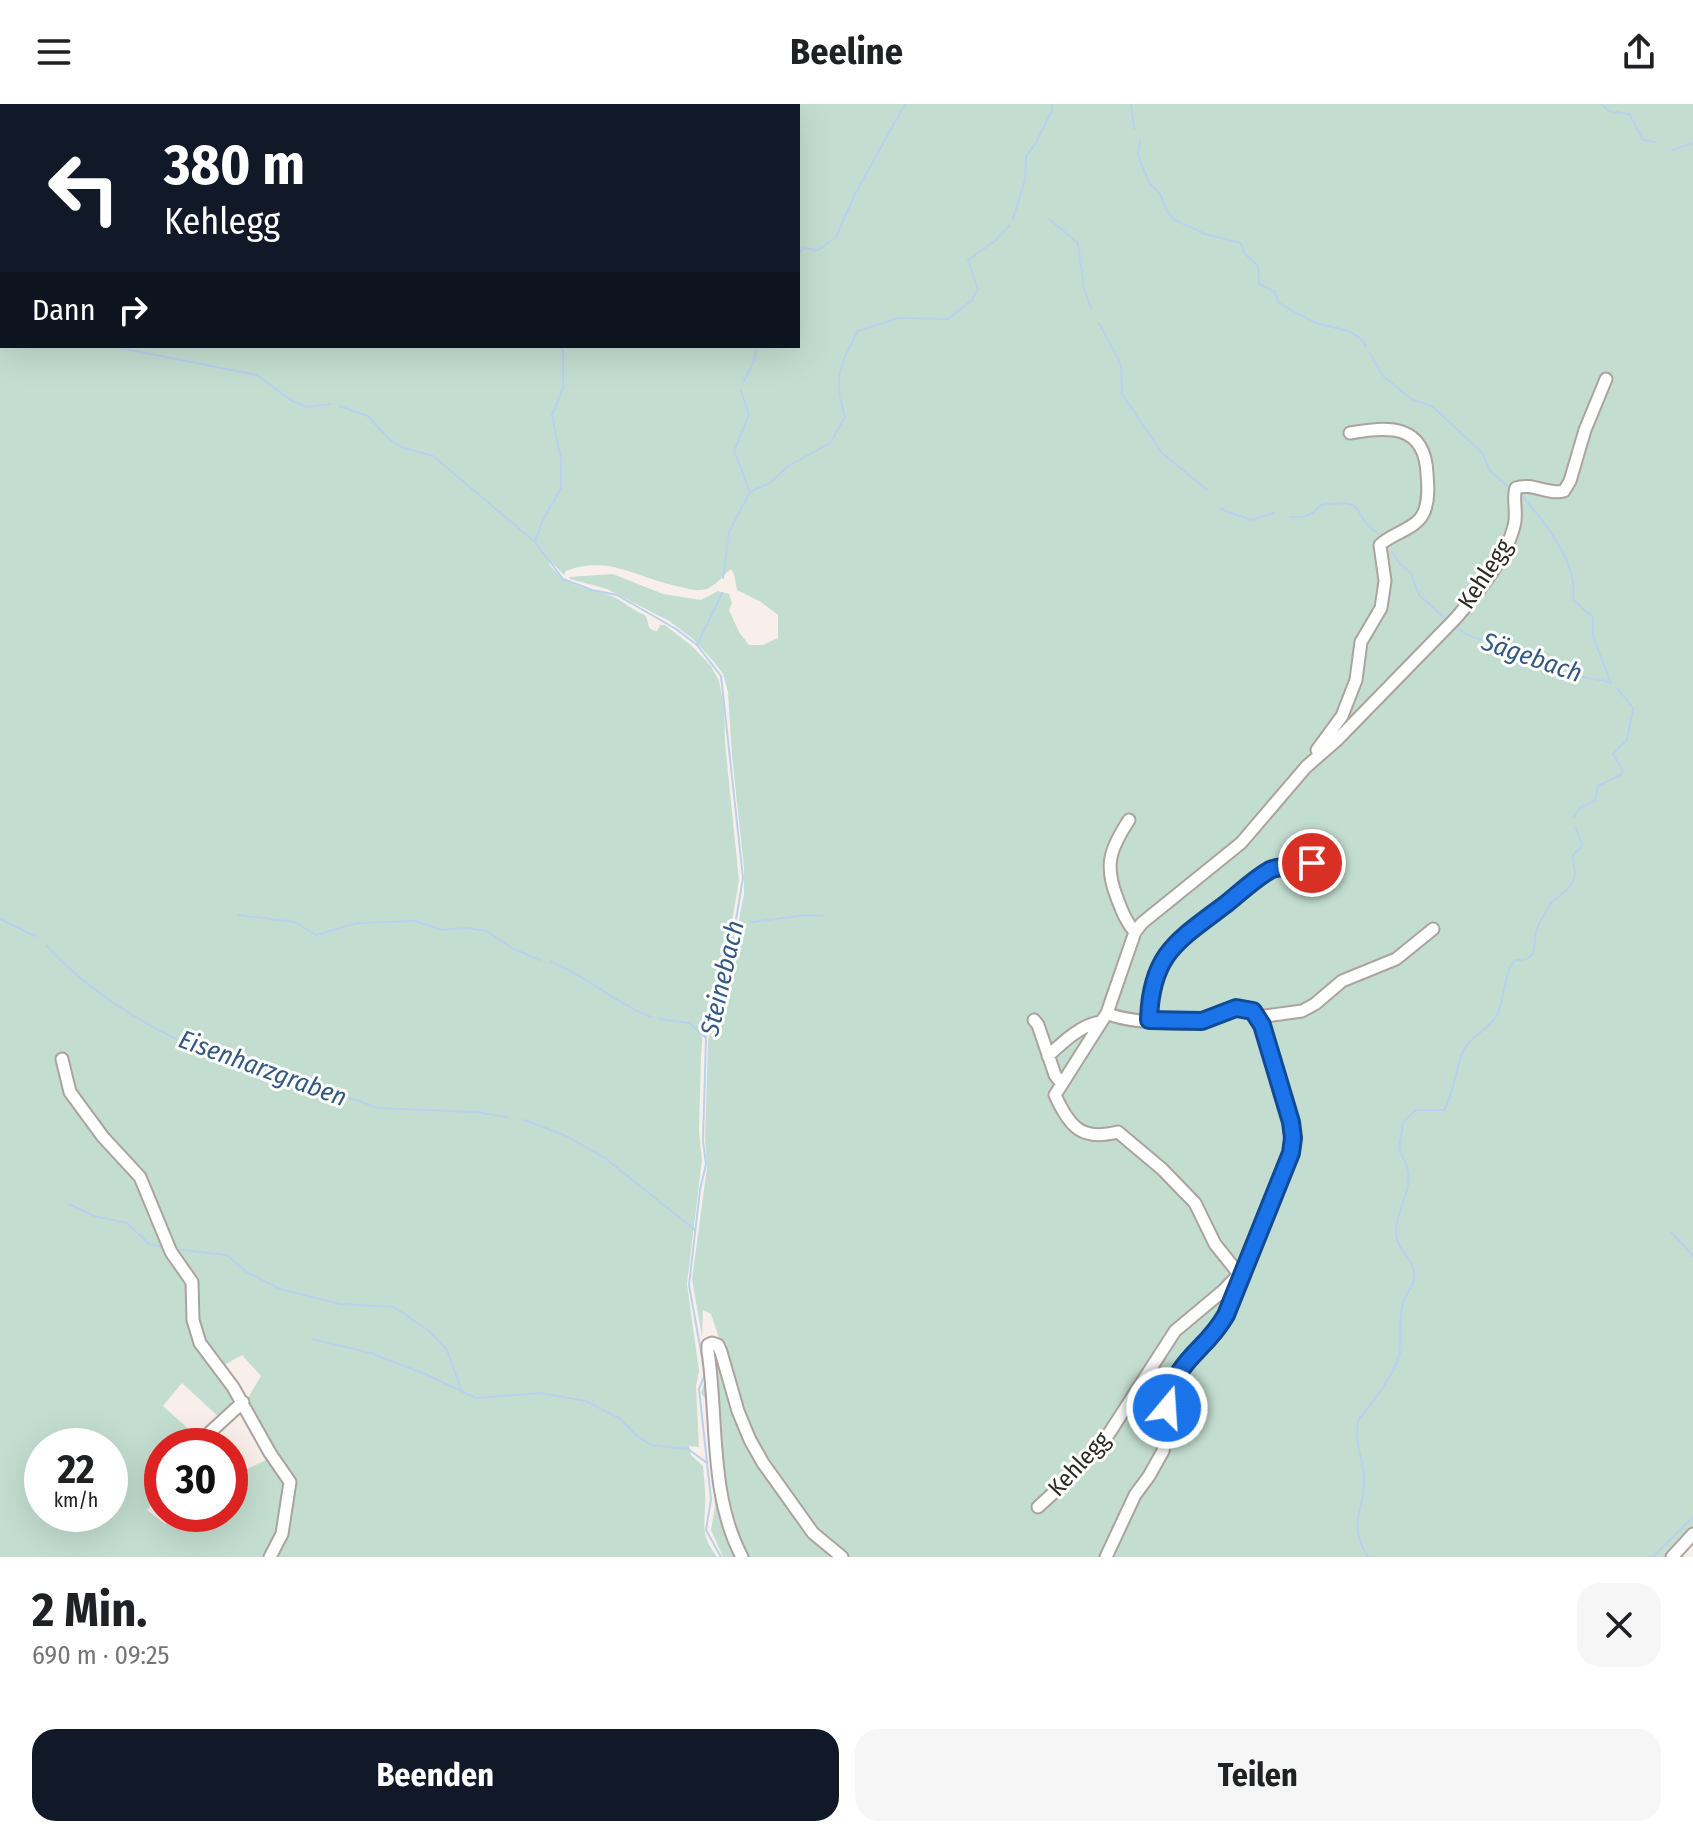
<!DOCTYPE html>
<html lang="de">
<meta charset="utf-8">
<style>
body{margin:0;font-family:"Fira Sans Condensed",sans-serif;background:#f6f6f6;color:#202124;height:100vh;display:flex;flex-direction:column;font-size:30px;white-space:nowrap}
*{box-sizing:border-box;margin:0}
p{font-size:26px;color:#757577}
.icon{flex:none;width:44px;height:44px;fill:none;stroke:currentColor;stroke-width:2;stroke-linecap:round;stroke-linejoin:round}
.map{position:relative;height:1453px;overflow:hidden}
.panel{display:flex;flex-direction:column;background:#fff;flex:1}
.panel>*{flex:none}
.hud{position:absolute;left:0px;top:0px;width:800px;height:244px;box-shadow:0 8px 32px #0002;background:#111827;color:#fff;overflow:hidden}
.speed{position:absolute;left:24px;top:1324px;display:flex;gap:16px;font-size:40px;font-weight:700;text-align:center}
.speed>*{display:grid;place-content:center;width:104px;height:104px;border-radius:50%;background:#fff;box-shadow:0 8px 32px #0002;line-height:1}
.speed small{font-size:20px;font-weight:400}
.speed .limit{border:12px solid #d22;background:#fff;color:#111}
.pin{position:absolute;display:grid;place-items:center;width:68px;height:68px;color:#fff;margin:-34px;border:4px solid #fff;border-radius:50%;box-shadow:0 2px 8px #0007}
.me{position:absolute;width:88px;margin:-44px;rotate:18deg;stroke-linejoin:round;filter:drop-shadow(0 0 6px #0008)}
.turn{display:flex;align-items:center;gap:28px;height:168px;padding:0 32px;font-size:36px}
.turn .icon{width:104px;height:104px;stroke-width:2.5}
.turn b{display:block;font-size:56px;line-height:68px}
.then{display:flex;align-items:center;height:76px;padding:0 32px;background:#0003;gap:16px;font-size:30px}
.round{display:grid;place-items:center;flex:none;width:84px;height:84px;border-radius:24px;background:#f6f6f6}
.overview{display:flex;align-items:center;justify-content:space-between;height:136px;padding:0 32px}
h1{font-size:48px;font-weight:700;line-height:60px}
.primary-button{display:flex;gap:16px;margin-top:auto;padding:16px 32px}
.primary-button a{flex:1;height:92px;border-radius:24px;background:#111827;color:#fff;font-size:32px;font-weight:700;line-height:92px;text-align:center}
.primary-button a+a{background:#f6f6f6;color:#202124}
header{display:flex;justify-content:space-between;align-items:center;height:104px;padding:0 32px;background:#fff;font-size:36px;font-weight:700}
.map>svg:first-child{display:block}
.green{fill:#c3ded0;fill-rule:evenodd}
.lines{fill:none;stroke-linecap:round;stroke-linejoin:round}
.stream{stroke:#b7d1ee;stroke-width:2}
.minor-casing{stroke:#aca39e;stroke-width:15}
.minor{stroke:#fff;stroke-width:11}
.route-casing{stroke:#114b97;stroke-width:20}
.route{stroke:#1a73e8;stroke-width:14}
.labels{text-anchor:middle;stroke-width:6;stroke-linejoin:round;paint-order:stroke}
.street-label{font-size:24px;fill:#2c2826;stroke:#fff}
.water-label{font-size:26px;font-style:italic;fill:#335981;stroke:#fff}
</style>
<header><svg class="icon" aria-label="menu" viewBox="0 0 24 24"><path d="M4 6h16M4 12h16M4 18h16"/></svg>Beeline<svg class="icon" aria-label="share" viewBox="0 0 24 24"><path d="M12 15V3M7 8l5-5 5 5M5 13v7h14v-7"/></svg></header>
<div class="map">
<svg width="1693" height="1453" viewBox="0 0 1693 1453">
<rect width="100%" height="100%" fill="#f8efea"/>
<path class="green" d="M0,0H1693V1423L1669,1453H847L822,1433L775,1370L750,1327L711,1210L703,1206L702,1233L692,1175L707,1063L705,1034L708,936L727,876L744,790V764L732,652L728,588L723,570L714,558L693,535L669,517L607,485L570,475L569,473L613,470L663,490L701,496L718,487L729,490L732,499L729,506L739,528L749,541H763L778,534V511L761,498L737,486L734,470L731,465C721,473 714,485 701,486C693,487 683,483 676,482C635,473 609,451 566,467L564,471L552,459L549,460C572,487 582,481 611,492C624,497 633,507 645,511C650,519 646,526 657,527L660,521H665L692,542L711,562L719,577L724,602L725,639L739,776L725,860L703,922L701,954L699,1027L702,1056L687,1180L699,1267L696,1282L699,1343L689,1342L691,1351L703,1362C704,1375 706,1389 705,1403C704,1427 702,1432 717,1453H0ZM2,2H798V242H2ZM242,1251L261,1272L243,1302L266,1356L230,1373V1410H175L165,1420L147,1406L162,1388V1342H180L193,1329L163,1302L182,1279L221,1315L243,1294L221,1263ZM42,1342H110V1410H42Z
M713,1249H717L738,1321L759,1361L834,1453H723L711,1426L715,1402L705,1294L701,1289Z"/>
<g class="lines">
<path class="stream" d="M377,0L382,2
M447,0L448,2
M1131,0L1134,25
M1601,0L1609,7L1629,10L1643,36L1655,38
M1140,37L1138,51L1149,79L1160,90L1168,109L1175,116L1205,130L1241,139L1244,149L1258,162L1259,180L1274,187L1279,199C1292,206 1306,215 1320,220C1336,225 1357,225 1366,242
M1673,46L1693,39
M1013,115L1025,76L1026,52L1036,39L1052,6V0
M1049,115L1078,139L1084,185L1091,204
M798,151L803,144L818,146L836,133L855,90L905,0
M0,184L2,185
M1099,219L1121,261L1122,290L1162,349L1206,385
M120,244L257,271L292,297L307,303L330,300
M1370,249L1382,271L1411,295L1432,302L1476,343L1483,350L1490,367L1510,384
M744,277L755,254L756,242
M339,302L368,312L389,335L401,343L433,352L535,438L563,475L592,486L617,491L676,525L697,541L721,572L743,774L727,868L706,933L703,1037L706,1060L700,1086L689,1181L705,1270L699,1285L711,1395L706,1426L721,1453
M750,388L770,379L787,363L830,339L845,313C833,272 839,264 858,227L898,214L948,215L972,196L978,185L968,156L995,137L1009,122
M1520,390C1543,415 1579,460 1573,496L1593,513V532L1611,579
M1221,405L1251,416L1274,409
M1290,413C1304,414 1312,412 1321,401C1372,393 1349,412 1379,430
M535,438L542,418L561,384V356L552,311L563,284V247L560,242
M1392,448L1399,459L1411,469L1419,491L1448,517
M723,474L729,428L750,388L734,347L749,311L741,287
M1456,523C1482,543 1490,532 1515,542C1531,548 1545,558 1560,566C1574,573 1593,574 1609,578
M697,541L722,489
M1574,713L1581,703L1595,697L1598,682L1622,670L1623,667L1613,650L1627,636L1633,604L1617,584
M238,811L295,818L316,831L357,819L415,817L442,826L466,824L487,827L513,845L541,856
M0,815L35,832
M752,818L806,811L824,812
M47,842C107,908 193,948 277,975C310,985 346,990 377,1004L475,1008L507,1013
M551,858C588,872 616,900 651,913
M659,915L689,919L705,933
M525,1016L566,1032L605,1054L694,1125
M69,1100L94,1112L127,1119L149,1140L164,1143
M1671,1128L1693,1152
M174,1145L227,1151L245,1167L280,1185L340,1200L394,1203L429,1227L447,1246L462,1288
M312,1235L371,1249L425,1270L476,1294L540,1289L586,1297L619,1314L638,1333L651,1341L688,1345L707,1359
M1368,1453C1345,1415 1367,1406 1364,1372C1362,1352 1353,1336 1359,1315C1372,1299 1397,1268 1400,1248C1402,1231 1398,1216 1403,1199C1406,1189 1415,1182 1414,1171C1414,1153 1396,1147 1396,1128C1397,1095 1422,1080 1399,1047L1403,1018L1416,1006H1444C1455,987 1455,966 1463,947C1470,932 1489,926 1497,911C1504,896 1504,878 1510,863L1515,856C1544,857 1529,838 1539,820C1543,813 1547,804 1552,798C1560,791 1570,786 1574,775C1577,766 1572,759 1573,751L1582,742L1576,723
M1653,1453L1693,1413"/>
<defs>
<path id="minor" d="M1317,646L1342,612L1356,576L1361,538L1381,504L1385,477L1380,441C1392,429 1417,425 1424,408C1429,396 1428,382 1427,370C1425,320 1389,322 1350,329
M1129,716C1110,745 1104,761 1117,794C1122,807 1126,818 1135,828
M1258,913L1302,907L1315,900L1342,877L1396,855L1433,825
M1034,916L1038,921L1055,971L1061,979
M1149,916L1150,888L1155,870L1181,835L1271,765L1293,764L1336,753
M1048,952C1063,938 1082,920 1101,918
M62,955L70,988L103,1033L140,1073L171,1148L192,1178L193,1216L200,1239L233,1283L270,1349L290,1378L282,1430L270,1453
M1243,1172L1239,1170L1215,1140L1195,1099L1162,1065L1118,1028C1082,1037 1070,1024 1055,991L1107,909L1135,828L1142,819L1241,739L1306,663L1338,635L1456,514C1478,488 1506,455 1514,422C1518,409 1512,395 1516,384C1532,378 1547,391 1564,387L1570,377L1585,326L1606,275
M204,1342L207,1331L243,1298
M1038,1403L1061,1382L1108,1331L1175,1227L1224,1186L1239,1170
M742,1453C709,1391 718,1315 708,1247V1241L712,1239L718,1241L721,1248L738,1307L750,1336L763,1359L813,1429L842,1453
M1106,1453L1135,1391L1149,1372L1163,1347L1171,1280L1182,1262L1219,1222L1226,1211L1291,1049L1293,1034L1291,1018L1262,921L1253,907C1228,899 1222,914 1200,918C1180,921 1124,918 1107,909
M1672,1453L1693,1430"/>
</defs>
<use href="#minor" class="minor-casing"/>
<use href="#minor" class="minor"/>
</g>
<g class="lines">
<defs>
<path id="route" d="M1167,1304C1176,1252 1203,1251 1226,1211L1291,1049L1293,1034L1291,1018L1262,921L1253,907L1236,904L1202,917L1149,916C1151,850 1177,837 1226,800C1240,789 1254,775 1270,766C1277,762 1301,762 1312,759"/>
</defs>
<use href="#route" class="route-casing"/>
<use href="#route" class="route"/>
</g>
<g class="labels">
<g class="street-label">
<text transform="translate(1485 470) rotate(-57)" y="8">Kehlegg</text>
<text transform="translate(1079 1360) rotate(-47)" y="8">Kehlegg</text>
</g>
<g class="water-label">
<text transform="translate(1532 553) rotate(19)" y="9">Sägebach</text>
<text transform="translate(722 874) rotate(-77)" y="9">Steinebach</text>
<text transform="translate(263 964) rotate(20)" y="9">Eisenharzgraben</text>
</g>
</g>
</svg>
<div class="speed"><div>22<small>km/h</small></div><div class="limit">30</div></div>
<div class="pin" style="left:1312px;top:759px;background:#d93025"><svg class="icon" aria-label="arrive" viewBox="0 0 24 24"><path d="M6 21V4h12l-3 4 3 4H6"/></svg></div>
<svg class="me" style="left:1167px;top:1304px" viewBox="-20 -20 40 40"><circle r="17" fill="#1a73e8" stroke="#fff" stroke-width="3"/><path d="M0-11L8 9 0 5-8 9z" fill="#fff"/></svg>
<div class="hud">
<div class="turn"><svg class="icon" aria-label="left" viewBox="0 0 24 24"><path d="M17 20v-9H6M10 6l-5 5 5 5"/></svg><div><b>380 m</b>Kehlegg</div></div>
<div class="then">Dann<svg class="icon" aria-label="right" viewBox="0 0 24 24"><path d="M7 20v-9h11M14 6l5 5-5 5"/></svg></div>
</div>
</div>
<section class="panel">
<div class="overview"><div><h1>2 Min.</h1><p>690 m · 09:25</p></div><a class="round"><svg class="icon" aria-label="close" viewBox="0 0 24 24"><path d="M6 6l12 12M18 6L6 18"/></svg></a></div>
<div class="primary-button"><a>Beenden</a><a>Teilen</a></div>
</section>
